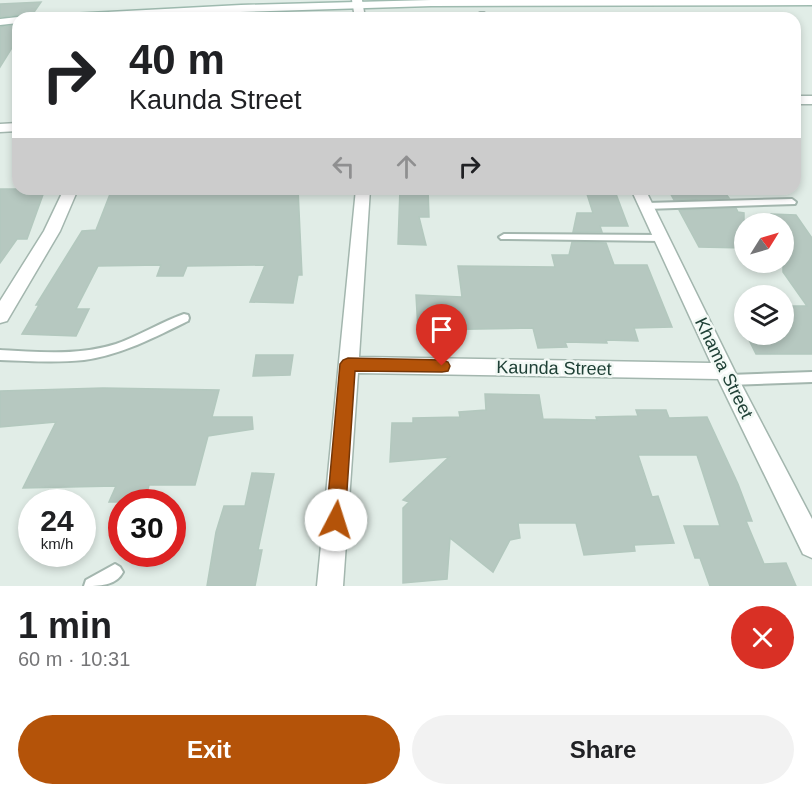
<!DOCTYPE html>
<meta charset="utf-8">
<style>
body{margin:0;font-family:Helvetica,sans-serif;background:#f2f2f2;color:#202124;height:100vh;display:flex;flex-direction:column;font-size:22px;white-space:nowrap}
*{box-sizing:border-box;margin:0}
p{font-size:20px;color:#757577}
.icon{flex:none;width:33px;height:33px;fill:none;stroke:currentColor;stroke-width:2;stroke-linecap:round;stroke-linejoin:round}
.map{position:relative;height:586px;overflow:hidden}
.drawer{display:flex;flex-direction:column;background:#fff;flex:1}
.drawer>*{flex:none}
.banner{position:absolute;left:12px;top:12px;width:789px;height:183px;border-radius:18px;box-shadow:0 3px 9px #0003;background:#fff;color:#202124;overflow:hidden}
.needle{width:39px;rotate:53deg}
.controls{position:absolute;left:734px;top:213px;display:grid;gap:12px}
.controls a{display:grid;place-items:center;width:60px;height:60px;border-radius:50%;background:#fff;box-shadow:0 3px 9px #0003;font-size:30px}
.speed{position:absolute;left:18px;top:489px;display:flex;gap:12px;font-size:30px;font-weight:700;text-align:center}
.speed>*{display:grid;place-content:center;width:78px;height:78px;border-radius:50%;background:#fff;box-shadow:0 3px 9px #0003;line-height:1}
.speed small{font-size:15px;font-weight:400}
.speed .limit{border:9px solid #d22;background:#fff;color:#111}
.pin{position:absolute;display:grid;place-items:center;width:51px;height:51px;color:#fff;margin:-62px -26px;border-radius:50% 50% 50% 0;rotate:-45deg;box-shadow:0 0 6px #0007}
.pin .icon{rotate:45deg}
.me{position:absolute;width:66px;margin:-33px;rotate:5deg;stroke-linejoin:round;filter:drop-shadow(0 0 4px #0008)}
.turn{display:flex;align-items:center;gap:21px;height:126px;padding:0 18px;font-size:27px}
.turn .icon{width:78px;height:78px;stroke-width:2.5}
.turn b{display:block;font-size:42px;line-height:51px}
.lanes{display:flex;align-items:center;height:57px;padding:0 18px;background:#0003;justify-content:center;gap:30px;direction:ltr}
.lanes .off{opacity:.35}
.round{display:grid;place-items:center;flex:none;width:63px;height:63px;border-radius:32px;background:#f2f2f2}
.overview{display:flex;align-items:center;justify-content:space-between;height:102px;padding:0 18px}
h1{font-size:36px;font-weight:600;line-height:45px}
.action{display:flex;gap:12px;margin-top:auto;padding:12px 18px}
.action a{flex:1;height:69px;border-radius:36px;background:#b45309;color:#fff;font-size:24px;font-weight:600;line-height:69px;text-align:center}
.action a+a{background:#f2f2f2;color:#202124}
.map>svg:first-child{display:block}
.building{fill:#b6c8c0;stroke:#b3c8be;stroke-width:1.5}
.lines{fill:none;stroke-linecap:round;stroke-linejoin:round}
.lane-casing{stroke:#a3b6ae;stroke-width:4}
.street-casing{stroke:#a3b6ae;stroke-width:3}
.secondary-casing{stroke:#9ebaaf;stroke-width:3}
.lane{fill:#fff;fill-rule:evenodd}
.street{fill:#fff;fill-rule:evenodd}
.secondary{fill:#fff;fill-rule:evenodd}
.route{fill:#b45309;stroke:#753606;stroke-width:1.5}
.labels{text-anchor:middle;stroke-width:5;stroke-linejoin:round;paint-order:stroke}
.street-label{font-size:18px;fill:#1f4036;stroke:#f2f9f5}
</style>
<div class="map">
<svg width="812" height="586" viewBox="0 0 812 586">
<rect width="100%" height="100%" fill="#e1ede7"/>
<path class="building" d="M41,2L30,18L18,15L0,17V4Z
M18,25V38L0,67V27Z
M0,189H45L27,239H17L0,263Z
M112,189H298L302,275H298L293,303L250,302L265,265L187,266L183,276H157L161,265L98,266L76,309H89L76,336L22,334L39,305H36L82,231L96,230Z
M400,189H428L429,217H419L426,245L398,244Z
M668,189L723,190L729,198L674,200Z
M587,194H616L628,226H600L602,232H573L577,213H593Z
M736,208L738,212L744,213V248L699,247L679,210Z
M771,214L796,215L812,238V354H756L746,334H783V306H807L783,272V224H777Z
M572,242L606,243L614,265H647L672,327L634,328L638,341L606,340L607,343L565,342L567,347L538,348L533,328L418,330L416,295L462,297L458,266L555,267L552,255H569Z
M256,355H293L290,375L253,376Z
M103,388L219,390L212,417H252L253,429L208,436L195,485H149L145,502H109L116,486L23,488L56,422L0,427V391Z
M485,394L539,395L543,419L597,420L596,417L638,416L636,410H666L669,418L707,417L738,484L752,521H746L764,564L786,563L796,586H710L700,558H695L684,526H720L697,455H638L652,497L658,496L674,543L634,545L635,551L584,555L576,523H518L520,538L510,540L493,572L450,538L447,579L403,583V508L409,502L403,500L449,457L390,462L392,423H413V418L460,417L459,412L486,410Z
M252,473L274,474L258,550H262L255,586H207L216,532L224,506H245Z"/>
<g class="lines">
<defs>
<path id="lane" d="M480,13H484L486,18H480Z
M792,199L796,202L795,204L646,209L642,206L646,203Z
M504,234L662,235L667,238L662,241L501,239L499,237Z
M184,314L188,315L189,318L188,321C155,337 121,355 84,360C56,363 28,361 0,360V350C39,352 78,356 116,344C139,336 161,322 184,314Z
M812,372V382L729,385L725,384L723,380L725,376L729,375Z
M115,564L120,567L123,572C116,586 99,586 84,586L86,580Z"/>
<path id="street" d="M352,0H362L365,18H355Z
M795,96H812V104H795Z
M18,123V131L0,132V124Z
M64,189H78L60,231L7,321L0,323V301L44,231Z
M356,189H370L359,357L711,363L631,189H645L737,376L812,519V558L803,554L718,379L358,373L343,586H317Z"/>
<path id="secondary" d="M431,0H812V5L431,6L46,18L51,15L241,5Z
M18,17L22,18H18V23L0,25V19Z"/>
</defs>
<use href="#lane" class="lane-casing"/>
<use href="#street" class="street-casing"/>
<use href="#secondary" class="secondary-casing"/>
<use href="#lane" class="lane"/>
<use href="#street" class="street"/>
<use href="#secondary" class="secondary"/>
</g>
<path class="route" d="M348,358L442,360L448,362L450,366L448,371L442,372L355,371L345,520L342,526L336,529L329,526L326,520L340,364L343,360Z"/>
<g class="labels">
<g class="street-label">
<text transform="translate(554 368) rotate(1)" y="6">Kaunda Street</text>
<text transform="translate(724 368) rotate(64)" y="6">Khama Street</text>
</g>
</g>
</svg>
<div class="controls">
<a><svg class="needle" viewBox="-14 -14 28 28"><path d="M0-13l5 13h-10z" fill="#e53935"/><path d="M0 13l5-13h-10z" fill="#757577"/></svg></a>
<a><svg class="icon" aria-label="layers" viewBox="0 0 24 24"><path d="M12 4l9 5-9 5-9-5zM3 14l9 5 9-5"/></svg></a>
</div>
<div class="speed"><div>24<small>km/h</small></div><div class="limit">30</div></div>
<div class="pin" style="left:442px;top:366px;background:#d93025"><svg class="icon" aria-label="arrive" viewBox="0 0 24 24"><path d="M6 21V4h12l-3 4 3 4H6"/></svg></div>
<svg class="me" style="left:336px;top:520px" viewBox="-20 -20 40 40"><circle r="19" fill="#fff"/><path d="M0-13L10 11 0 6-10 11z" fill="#b45309"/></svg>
<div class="banner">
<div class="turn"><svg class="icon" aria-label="right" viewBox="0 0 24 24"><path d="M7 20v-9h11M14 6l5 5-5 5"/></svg><div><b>40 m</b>Kaunda Street</div></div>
<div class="lanes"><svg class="icon off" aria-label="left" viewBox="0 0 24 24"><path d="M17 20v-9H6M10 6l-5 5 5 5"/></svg><svg class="icon off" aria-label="ahead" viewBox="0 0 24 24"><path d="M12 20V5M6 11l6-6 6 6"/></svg><svg class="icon" aria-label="right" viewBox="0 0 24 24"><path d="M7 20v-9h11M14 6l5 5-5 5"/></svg></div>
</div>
</div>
<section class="drawer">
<div class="overview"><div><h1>1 min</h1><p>60 m · 10:31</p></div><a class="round" style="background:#d93025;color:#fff"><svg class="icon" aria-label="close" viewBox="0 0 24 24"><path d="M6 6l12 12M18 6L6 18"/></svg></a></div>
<div class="action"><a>Exit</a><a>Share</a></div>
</section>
